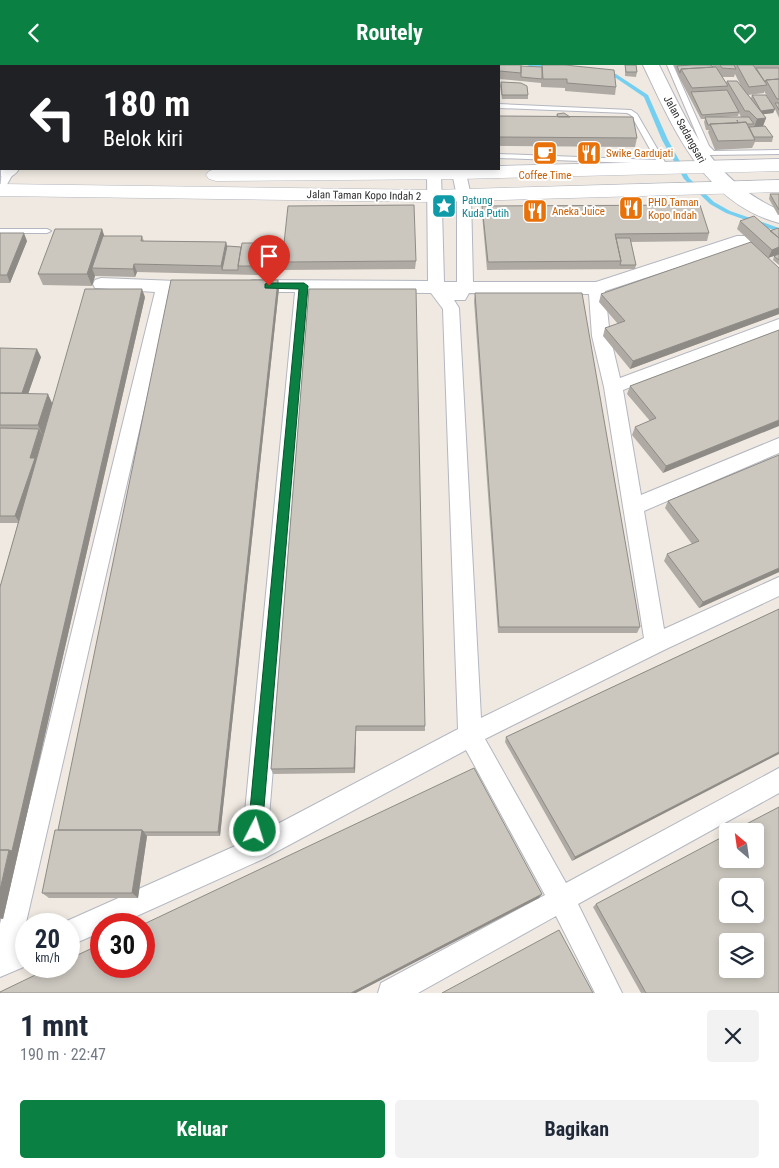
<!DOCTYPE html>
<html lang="id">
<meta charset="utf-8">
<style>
body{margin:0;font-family:"Roboto Condensed",sans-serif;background:#f2f2f3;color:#1f2937;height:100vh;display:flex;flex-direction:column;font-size:19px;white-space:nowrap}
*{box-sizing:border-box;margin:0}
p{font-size:16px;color:#747a83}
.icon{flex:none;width:28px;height:28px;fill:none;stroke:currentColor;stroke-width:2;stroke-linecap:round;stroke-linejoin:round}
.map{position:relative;height:928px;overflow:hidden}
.sheet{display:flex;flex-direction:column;background:#fff;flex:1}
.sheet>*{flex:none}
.guide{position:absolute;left:0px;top:0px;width:500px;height:105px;box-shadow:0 2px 8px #0003;background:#202124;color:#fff;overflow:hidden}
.needle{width:32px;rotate:331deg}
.tools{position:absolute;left:719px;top:758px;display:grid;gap:10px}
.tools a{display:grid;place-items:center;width:45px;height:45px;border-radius:5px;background:#fff;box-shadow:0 2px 8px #0003;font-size:25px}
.speed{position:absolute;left:15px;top:848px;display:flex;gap:10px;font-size:25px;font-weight:700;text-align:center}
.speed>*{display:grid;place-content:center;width:65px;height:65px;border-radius:50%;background:#fff;box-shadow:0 2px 8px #0003;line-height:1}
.speed small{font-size:12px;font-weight:400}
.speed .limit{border:8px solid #d22;background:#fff;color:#111}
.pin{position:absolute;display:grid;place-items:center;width:42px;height:42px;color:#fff;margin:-51px -21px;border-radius:50% 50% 50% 0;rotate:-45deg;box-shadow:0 0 5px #0007}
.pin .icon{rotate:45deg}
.me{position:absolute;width:55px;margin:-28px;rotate:5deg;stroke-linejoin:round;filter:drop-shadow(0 0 4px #0008)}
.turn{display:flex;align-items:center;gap:18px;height:105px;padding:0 20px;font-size:22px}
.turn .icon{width:65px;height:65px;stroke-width:2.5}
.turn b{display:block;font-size:35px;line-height:42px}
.round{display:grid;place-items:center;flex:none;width:52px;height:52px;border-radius:5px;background:#f2f2f3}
.summary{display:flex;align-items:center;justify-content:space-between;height:85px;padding:0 20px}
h1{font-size:30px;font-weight:700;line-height:38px}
.primary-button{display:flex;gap:10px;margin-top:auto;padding:10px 20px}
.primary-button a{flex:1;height:58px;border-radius:5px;background:#0b8043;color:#fff;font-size:20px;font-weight:700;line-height:58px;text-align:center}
.primary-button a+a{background:#f2f2f3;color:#1f2937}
header{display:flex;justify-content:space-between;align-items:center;height:65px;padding:0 20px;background:#0b8043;color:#fff;font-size:22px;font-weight:700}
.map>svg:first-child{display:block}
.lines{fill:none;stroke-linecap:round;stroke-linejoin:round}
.stream{fill:#75cff0;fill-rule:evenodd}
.service-casing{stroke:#b4b7c1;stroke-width:2}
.minor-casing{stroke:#b4b7c1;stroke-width:2}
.tertiary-casing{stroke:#b4b7c1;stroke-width:2}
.secondary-casing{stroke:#b4b7c1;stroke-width:1}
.service{fill:#fff;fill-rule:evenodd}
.minor{fill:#fff;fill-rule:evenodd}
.tertiary{fill:#fff;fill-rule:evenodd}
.secondary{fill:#fff;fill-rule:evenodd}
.wall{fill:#afaba4;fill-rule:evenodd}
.shaded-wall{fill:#8e8b86}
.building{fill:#cbc7bf;stroke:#8e8b86;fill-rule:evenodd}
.route{fill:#0b8043;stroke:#07532c}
.labels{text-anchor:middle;stroke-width:4;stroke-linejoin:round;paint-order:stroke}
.far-street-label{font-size:11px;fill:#2e2e2e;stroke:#fff}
.far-food-label{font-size:11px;fill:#c56008;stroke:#fff;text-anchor:start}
.far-culture-label{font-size:11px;fill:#0d838f;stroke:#fff;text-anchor:start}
</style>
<header><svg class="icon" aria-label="back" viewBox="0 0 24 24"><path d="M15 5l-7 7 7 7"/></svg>Routely<svg class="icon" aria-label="heart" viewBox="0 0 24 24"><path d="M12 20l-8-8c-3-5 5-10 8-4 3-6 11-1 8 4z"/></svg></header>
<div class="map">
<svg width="779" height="928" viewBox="0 0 779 928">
<rect width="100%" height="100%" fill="#efe9e1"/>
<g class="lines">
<path class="stream" d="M527,0H546L554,2L552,3L529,1Z
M604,8L616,9L648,30L668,75L689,113L714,137L730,146L779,163V167L726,148L710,139L684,114L662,75L644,32L613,11L604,10Z"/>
<defs>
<path id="service" d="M439,0H446V1H440Z
M667,0H673L709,81L714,86L779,85V89L709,90L702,82Z
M499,39L631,45L637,49L669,104L665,106H662L659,99L499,93V89L656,95L631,50L627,48L499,43Z
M0,164H47L51,166L47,168H0Z"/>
<path id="minor" d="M2,104H12L14,107L5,123L0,125Z
M433,104L439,105L441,108L444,217H457V131L452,108L458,104L464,105L466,108L471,131L473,217H596L737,171H749L751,175L749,179L605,226L610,271L620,313L779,254V266L623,325L641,430L779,373V388L644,446L664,564L779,512V531L664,585L485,674L566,818L779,703V728L578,839L622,928H595L556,851L418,928H378L381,918L545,830L466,685L263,794L119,859H101V867L69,881V859H60L242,778L295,227H253L247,225L245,221L247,217L253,215L428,216L427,108ZM312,227L431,228L443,244L458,664L268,764ZM469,228L589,229L592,271L604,322L644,573L481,653L459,243L454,235H465Z
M101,213L176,216L182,218L184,222L182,226L171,227L22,875L26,874V901L0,912V859L155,227L95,223L93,219L95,215Z"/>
<path id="tertiary" d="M643,0H659C690,62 712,115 779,145V158C704,138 673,63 643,0Z
M1,103V102L19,104C14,112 9,113 1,111Z"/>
<path id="secondary" d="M779,94V106L459,114L216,116L209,114L206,110L209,106L216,104H499V101Z
M779,115V127L433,137L0,131V119L433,125Z"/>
</defs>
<use href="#service" class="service-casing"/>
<use href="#minor" class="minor-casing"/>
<use href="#tertiary" class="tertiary-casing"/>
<use href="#secondary" class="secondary-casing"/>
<use href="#service" class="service"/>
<use href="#minor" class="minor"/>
<use href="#tertiary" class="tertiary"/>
<use href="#secondary" class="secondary"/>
</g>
<path class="wall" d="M0,0H40V1H1V18H0Z
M93,0H145L144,1H92Z
M145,0H211V1H145Z
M453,0L542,2V0H565L616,22L615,30L565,26V23L541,22V18L499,14V1H453Z
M625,0H636L637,7L636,12L625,11Z
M674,0H711L713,2L712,0H779V53L775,44L773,48L763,49L766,53L763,61L773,72L772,77H755L752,83L715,85L708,67L709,65H706L704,57L705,54H701L679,12ZM735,9L742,23L727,16L726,18L722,12H734ZM764,26L770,36L752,30L751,33L748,30L764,28ZM739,48L741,52H721L738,51Z
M501,17L528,30V34H502L500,21Z
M1,32V84H0V33Z
M557,49L570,52L637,73L635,82L499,81V51L556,52Z
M770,129H779V150H778L769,134Z
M482,141L709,168L707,176L631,177L636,200L635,204L487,205L482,149Z
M740,156L770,166L779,164V200L773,195L774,191L768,193L737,164Z
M102,164L104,171H142L144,176L226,177L227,181L241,182L261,178L263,186L259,210L137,207L135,212L95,211L92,221L43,220L38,209Z
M0,168L27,176L10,218H0Z
M416,196L415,204L283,205L282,197Z
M779,203V249L630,304L603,271L605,263L618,259L599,237L601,229Z
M278,215L279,223L220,771H147L138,833H49L42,828L58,765Z
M309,224L425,661V666H356L355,708L273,709L271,704Z
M475,228L640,562L637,568H498L474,236Z
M145,232L3,854H0V522L18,458H0V283L41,292L28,329L52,338Z
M779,265L663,408L632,370L635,362L650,356L627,329L630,321Z
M668,436L779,507L699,543L664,496L667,489L692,479L665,443Z
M779,544L572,796L505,677L506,672Z
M596,839L779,928H641L593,842Z"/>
<path class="shaded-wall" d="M775,44L773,48L759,50L760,46Z
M766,53L763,61L754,62L757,54Z
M102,164L106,176L92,203L95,211L92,221L87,209Z
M24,168L27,176L10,218L7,210Z
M226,177L228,185L222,205L221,201Z
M261,178L263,186L259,210L258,201Z
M779,182V189L768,193L772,185Z
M134,199L137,207L135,212L133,204Z
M278,215L279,223L220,771L218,767Z
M142,224L145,232L3,854L0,853V825Z
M779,243V249L630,304L633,296Z
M37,284L41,292L25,338L21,331Z
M48,329L53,340L43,371L38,360Z
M779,355V361L663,408L666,401Z
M39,364L43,371L36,395L38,400L20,458L15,451L30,393Z
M779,503V507L699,543L703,537Z
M356,661V666L355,708L354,703Z
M779,687V689L572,796L575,792Z
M142,765L147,771L138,833L132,828Z
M542,829L539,833L356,928H351Z"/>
<path class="building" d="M0,0H14L13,1H1V10H0Z
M21,0H38L37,1H20Z
M43,0H76L75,1Z
M93,0H120V1H92Z
M145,0H169L168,1H145Z
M175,0L195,1H175Z
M245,0H436V1H244Z
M453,0H521V8L499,6V1H475Z
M542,0H565L614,5L616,22L567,18V14H543Z
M625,0H636L637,7H626Z
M692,0H711L713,2L681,4L680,8L677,1Z
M720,0H734L736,4L722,3Z
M737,0H753L767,20L749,22Z
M521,1L542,2V14L521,12Z
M716,2L728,21L692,23L681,4Z
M756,3H779V14L766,15L765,17Z
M779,14V34H777L766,15Z
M727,16H737L766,53L757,54L749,46H745Z
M501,17L521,18L527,21L528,30H502Z
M727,25L739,47L702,50L691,27Z
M752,30H766L775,44L761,46Z
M1,32V44H0V33Z
M775,38H779V45Z
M0,46H1V61H0Z
M564,48L570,52H558L557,49Z
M499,51L633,52L637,73L499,72Z
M705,52H749L754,59H747L746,57L738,58L737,55L738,58L710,59V60H708Z
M746,57L755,75L718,76L710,59Z
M765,61L773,72H754L749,62Z
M0,63H1V76H0Z
M770,129H779V145Z
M414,140L416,196L282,197L288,141Z
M700,140L709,168L615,169L621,196L488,197L482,141Z
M754,151L779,173V182L772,185L740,156Z
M778,163L779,164V173L770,166Z
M55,164H102L87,209H38Z
M0,168H24L7,210H0Z
M103,171H142L141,176L226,177L221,201L134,199L133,204L92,203Z
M616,173H630L636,200H620L621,196Z
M751,177L779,203V243L633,296L605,263L625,256L601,229Z
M242,178H261L258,201H238Z
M227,181L241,182L238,201V205H222Z
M779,189V195L774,191Z
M171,215H278L218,767H144L142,765H58Z
M85,224H142L12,786L9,785H0V522Z
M309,224H416L425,661H356L354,703L271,704Z
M475,228H582L640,562H499Z
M779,265V355L666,401L635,362L656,353L630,321Z
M0,283L37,284L22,328H0Z
M0,328L48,329L38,360H0Z
M0,363L39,364L30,393H35L15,451H0Z
M779,390V503L703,537L667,489L699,476L668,436Z
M779,544V687L575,792L506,672Z
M474,703L542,829L351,928H0V927L54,901H69V894L101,879V901H144V859Z
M779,742V928H646L596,839L728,769V794H755V766H733ZM728,821H755V849H728ZM728,876H755V904H728Z
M55,765H142L132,828H42Z
M0,785H9L0,825Z
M559,865L593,928H442Z"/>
<path class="route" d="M269,218H304L308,221L262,766L260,771L255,773L250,771L248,766L299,224L265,223V219Z"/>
<defs>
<symbol id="cafe-square" viewBox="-11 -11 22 22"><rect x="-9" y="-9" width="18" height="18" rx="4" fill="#e8710a" stroke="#fff"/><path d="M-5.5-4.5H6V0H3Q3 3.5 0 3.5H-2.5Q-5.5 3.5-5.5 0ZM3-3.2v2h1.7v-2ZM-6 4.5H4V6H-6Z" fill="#fff"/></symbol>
<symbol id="restaurant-square" viewBox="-11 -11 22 22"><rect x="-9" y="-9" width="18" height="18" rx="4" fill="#e8710a" stroke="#fff"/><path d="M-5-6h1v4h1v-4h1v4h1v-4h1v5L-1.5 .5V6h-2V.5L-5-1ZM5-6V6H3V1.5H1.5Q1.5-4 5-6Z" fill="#fff"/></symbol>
<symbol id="sight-square" viewBox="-11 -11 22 22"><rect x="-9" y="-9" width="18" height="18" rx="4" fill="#0f9aa8" stroke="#fff"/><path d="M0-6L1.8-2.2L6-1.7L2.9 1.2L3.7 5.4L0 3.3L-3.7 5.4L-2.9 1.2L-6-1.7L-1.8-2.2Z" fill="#fff"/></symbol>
</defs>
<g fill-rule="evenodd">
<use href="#cafe-square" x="531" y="74" width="28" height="28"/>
<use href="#restaurant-square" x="575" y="74" width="28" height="28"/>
<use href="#sight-square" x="430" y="127" width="28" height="28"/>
<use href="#restaurant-square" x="617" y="129" width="28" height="28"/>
<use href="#restaurant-square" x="521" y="132" width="28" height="28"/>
</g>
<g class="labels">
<g class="far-street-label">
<text transform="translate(685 64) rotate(61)" y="4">Jalan Sadangsari</text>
<text transform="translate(364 130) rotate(1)" y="4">Jalan Taman Kopo Indah 2</text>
</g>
<g class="far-food-label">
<text x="606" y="92">Swike Gardujati</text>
<text x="545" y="114" text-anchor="middle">Coffee Time</text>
<text x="648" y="141">PHD Taman<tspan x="648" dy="13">Kopo Indah</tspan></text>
<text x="552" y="150">Aneka Juice</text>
</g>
<g class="far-culture-label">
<text x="462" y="139">Patung<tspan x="462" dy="13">Kuda Putih</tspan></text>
</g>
</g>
</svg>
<div class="tools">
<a><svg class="needle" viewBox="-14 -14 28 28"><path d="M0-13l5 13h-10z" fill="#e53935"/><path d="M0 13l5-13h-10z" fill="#747a83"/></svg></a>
<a><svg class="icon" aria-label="search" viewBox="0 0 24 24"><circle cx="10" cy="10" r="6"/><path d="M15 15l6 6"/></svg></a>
<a><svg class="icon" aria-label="layers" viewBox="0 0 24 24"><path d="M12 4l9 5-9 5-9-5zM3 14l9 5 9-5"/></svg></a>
</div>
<div class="speed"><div>20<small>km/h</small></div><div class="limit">30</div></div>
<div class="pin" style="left:269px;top:221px;background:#d93025"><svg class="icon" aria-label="arrive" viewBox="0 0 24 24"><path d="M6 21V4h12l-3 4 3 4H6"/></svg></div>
<svg class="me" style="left:255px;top:766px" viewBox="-20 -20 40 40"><circle r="17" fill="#0b8043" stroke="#fff" stroke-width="3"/><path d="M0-11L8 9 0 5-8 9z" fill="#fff"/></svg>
<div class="guide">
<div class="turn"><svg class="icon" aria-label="left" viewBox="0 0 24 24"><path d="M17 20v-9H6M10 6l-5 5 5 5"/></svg><div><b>180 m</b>Belok kiri</div></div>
</div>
</div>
<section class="sheet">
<div class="summary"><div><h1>1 mnt</h1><p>190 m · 22:47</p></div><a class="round"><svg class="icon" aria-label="close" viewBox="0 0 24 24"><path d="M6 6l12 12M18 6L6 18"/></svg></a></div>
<div class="primary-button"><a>Keluar</a><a>Bagikan</a></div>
</section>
